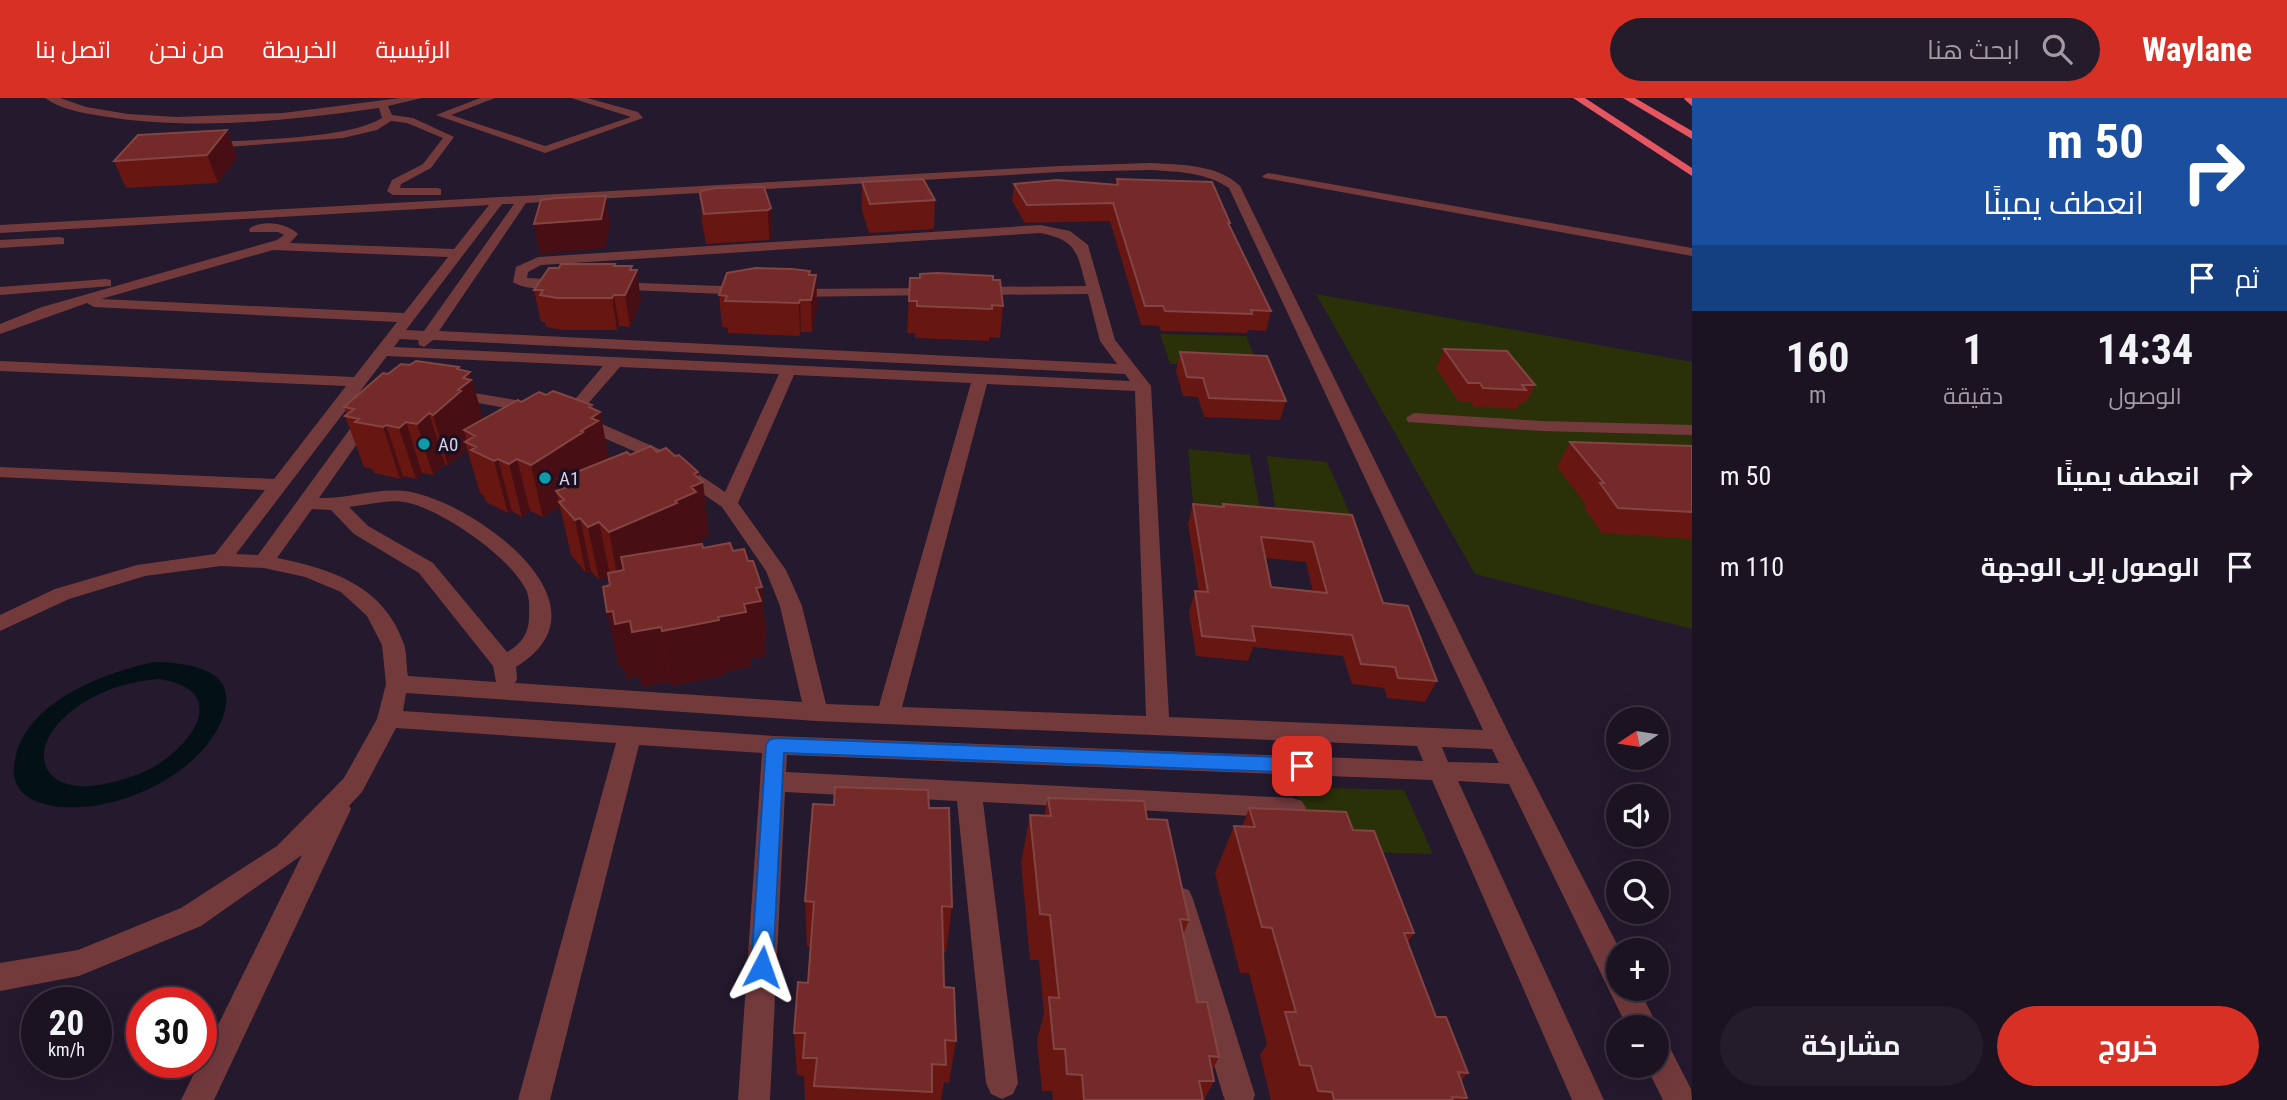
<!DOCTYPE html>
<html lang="ar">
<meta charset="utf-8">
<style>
body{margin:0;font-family:"Roboto Condensed",Cairo,sans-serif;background:#241c2a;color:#f1f3f6;direction:rtl;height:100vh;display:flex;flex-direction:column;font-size:26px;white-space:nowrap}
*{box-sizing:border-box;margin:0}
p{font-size:23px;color:#a09ea5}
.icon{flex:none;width:38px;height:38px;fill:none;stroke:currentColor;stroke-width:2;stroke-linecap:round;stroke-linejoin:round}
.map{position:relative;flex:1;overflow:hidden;direction:ltr}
.details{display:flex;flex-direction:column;background:#1b1322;width:595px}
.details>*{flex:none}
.top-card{background:#1a4fa0;color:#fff;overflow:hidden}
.needle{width:46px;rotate:258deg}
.buttons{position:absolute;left:1606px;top:609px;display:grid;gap:14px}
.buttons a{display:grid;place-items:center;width:63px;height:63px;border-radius:50%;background:#1b1322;box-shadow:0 7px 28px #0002,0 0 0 2px #393240;font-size:35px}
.speed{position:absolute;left:21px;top:889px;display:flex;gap:14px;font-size:35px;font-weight:700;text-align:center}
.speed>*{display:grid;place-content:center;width:91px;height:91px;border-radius:50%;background:#1b1322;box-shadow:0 7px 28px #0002,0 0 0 2px #393240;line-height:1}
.speed small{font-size:18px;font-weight:400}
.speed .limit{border:10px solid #d22;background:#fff;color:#111}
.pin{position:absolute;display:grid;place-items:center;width:60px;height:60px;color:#fff;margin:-30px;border-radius:14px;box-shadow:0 4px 10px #0006}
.me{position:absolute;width:77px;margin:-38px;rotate:4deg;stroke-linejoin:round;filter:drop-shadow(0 0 5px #0008)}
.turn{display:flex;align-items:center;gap:24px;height:147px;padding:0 28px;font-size:32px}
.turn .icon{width:91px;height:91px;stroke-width:2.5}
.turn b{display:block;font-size:49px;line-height:60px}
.then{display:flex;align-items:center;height:66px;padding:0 28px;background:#0003;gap:14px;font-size:26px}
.eta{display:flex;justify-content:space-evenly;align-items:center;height:119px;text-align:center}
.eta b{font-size:42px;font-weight:700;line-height:49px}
.action{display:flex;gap:14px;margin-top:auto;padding:14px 28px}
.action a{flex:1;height:80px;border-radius:42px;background:#d93025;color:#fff;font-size:28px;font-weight:700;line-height:80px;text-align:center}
.action a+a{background:#241c2a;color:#f1f3f6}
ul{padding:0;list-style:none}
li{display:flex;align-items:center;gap:21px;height:91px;padding:0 28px}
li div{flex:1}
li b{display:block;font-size:26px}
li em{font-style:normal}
header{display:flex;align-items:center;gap:42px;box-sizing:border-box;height:98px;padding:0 35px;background:#d93025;color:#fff}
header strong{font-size:33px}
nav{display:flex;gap:38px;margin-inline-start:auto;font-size:24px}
.search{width:490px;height:63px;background:#241c2a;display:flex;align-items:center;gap:18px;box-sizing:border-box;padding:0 24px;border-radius:38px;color:#a09ea5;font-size:26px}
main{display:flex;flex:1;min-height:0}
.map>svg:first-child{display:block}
.green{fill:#2a3109}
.water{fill:#031116;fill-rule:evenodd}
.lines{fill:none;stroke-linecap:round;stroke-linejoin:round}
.minor{fill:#733a3c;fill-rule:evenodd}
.highway{fill:#e65661;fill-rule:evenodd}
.wall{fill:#671611;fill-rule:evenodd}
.shaded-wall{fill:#470f13}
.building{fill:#732a28;stroke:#834444;stroke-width:2;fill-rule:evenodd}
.route{fill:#1a73e8;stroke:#114b97;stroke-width:2}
.culture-dot{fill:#0f9aa8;stroke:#1a1023;stroke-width:2.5}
.labels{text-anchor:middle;stroke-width:7;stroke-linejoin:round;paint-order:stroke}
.poi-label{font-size:19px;fill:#d8d1df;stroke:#1a1023;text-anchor:start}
</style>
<header>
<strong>Waylane</strong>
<div class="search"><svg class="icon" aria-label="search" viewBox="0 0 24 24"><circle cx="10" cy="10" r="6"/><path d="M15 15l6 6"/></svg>ابحث هنا</div>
<nav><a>الرئيسية</a><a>الخريطة</a><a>من نحن</a><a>اتصل بنا</a></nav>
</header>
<main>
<section class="details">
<div class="top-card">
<div class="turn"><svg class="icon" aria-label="right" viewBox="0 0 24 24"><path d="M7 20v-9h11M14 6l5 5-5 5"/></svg><div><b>50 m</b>انعطف يمينًا</div></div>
<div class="then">ثم<svg class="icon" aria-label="arrive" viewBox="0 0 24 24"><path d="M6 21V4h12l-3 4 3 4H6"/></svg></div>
</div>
<div class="eta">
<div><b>14:34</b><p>الوصول</p></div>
<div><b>1</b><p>دقيقة</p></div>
<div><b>160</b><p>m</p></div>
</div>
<ul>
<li><svg class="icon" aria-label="right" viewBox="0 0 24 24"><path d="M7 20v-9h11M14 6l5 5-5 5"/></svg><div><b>انعطف يمينًا</b></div><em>50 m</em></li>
<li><svg class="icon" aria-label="arrive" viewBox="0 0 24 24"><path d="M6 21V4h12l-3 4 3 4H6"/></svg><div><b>الوصول إلى الوجهة</b></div><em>110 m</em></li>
</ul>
<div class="action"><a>خروج</a><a>مشاركة</a></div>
</section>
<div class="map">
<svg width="1692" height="1002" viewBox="0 0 1692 1002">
<rect width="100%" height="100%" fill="#24192d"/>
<path class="green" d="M1316,196L1692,264V531L1475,476Z
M1160,236L1246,238L1259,269L1170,266Z
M1188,351L1250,357L1262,422L1194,415Z
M1267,358L1327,364L1355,427L1277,420Z
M1295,689L1404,692L1433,756L1318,753Z"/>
<path class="water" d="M155,564C184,565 236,569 225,612C209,675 114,718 53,708C41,705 28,702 20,692C12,682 13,668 16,657C30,602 106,574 155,564ZM158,581C232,591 193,648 150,671C135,678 120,683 104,686C45,699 22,655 69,615C95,594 125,584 158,581Z"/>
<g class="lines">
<path class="minor" d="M45,0H60L86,9L128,16L177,19L283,15L400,0H422L388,8L392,17L413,20L454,39L431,70L401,86L400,90H437L441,91V97H393L387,93L392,82L423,66L443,40L407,25L391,23L377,32L343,40L203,51L198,48L203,45C249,41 346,42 382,20L379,10C287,23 193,33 101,18C83,15 59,11 45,0Z
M480,0H495L451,17L545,48L631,19L571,0H587L638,14L643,20L545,55L436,17Z
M1151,65C1180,67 1218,66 1240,88L1512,642L1620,852L1619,891H1639L1658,929L1657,931L1627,929L1509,686L1458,683L1604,1002H1572L1432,682L787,657L786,674L1293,700L1302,703L1306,710L1302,717L1293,720L983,704L1018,985L1013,996L1002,1001L991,996L986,985L957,703L785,694L770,1002H738L762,655L639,647L550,1002H518L616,645L396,630L362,694L349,708L351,711L214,1002H181L302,757L201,828L79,878L0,893V865L78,852L181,810L277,748L344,680L377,621L386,586L382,547L367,518L341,494L305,479L264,470L221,468L145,478L69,501L0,533V517L55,491L137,467L215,456L265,392L0,379V369L274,381L346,288L0,273V263L354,279L397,224L94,209L87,205L0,236V226L42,209L277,142L284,137L278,134H250L249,131C262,121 287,125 298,136L290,145L454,151L489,107L0,135V127L1059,68ZM1151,72C1179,74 1205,74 1229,90L1483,632L1169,619L1151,288L1115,242L1088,147L1070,133L1040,127L538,159L516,169L513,184C523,192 562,194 572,186L565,182L527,180L528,174L541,167L1040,135C1077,142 1077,154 1086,188L975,189L968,193L975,197L1088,196L1100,243L1117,266L439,233L526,105L1059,74ZM502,106H514L424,233L406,232ZM273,152L448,159L404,215L101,201ZM400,241L418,242L419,247L424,249L433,242L1125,276L1130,283L394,249ZM387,258L603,268L561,318L563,322L654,362L722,409L766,473L780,508L802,604L515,585L517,581L516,569C617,508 477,407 411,394C380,388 350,401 319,400L377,317L375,313H363L258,457L236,456ZM620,269L779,276L725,394L666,354L579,316ZM794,277L971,285L879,608L826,606L802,508L786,472L738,405ZM987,286L1135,293L1146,618L902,609ZM383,404C392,403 401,403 409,405C445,414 512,460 527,494C530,503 529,512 529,521C528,537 521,546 507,554L433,465L368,428L349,409ZM312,411L331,412L354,436L419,475L493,568L496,584L408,578C406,568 407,556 404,546C384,488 332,471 277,460ZM406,595L816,623L1417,648L1423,663L775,638L403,613ZM1442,649L1492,651L1499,665L1448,664Z
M1268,75L1692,150V158L1264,80L1262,78Z
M59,139L64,140V146L0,150V142Z
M106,181L111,182V188L0,197V189Z
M612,184L747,189L754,193L747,197L607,191V185Z
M936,190L943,194L941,197L790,199L783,195L790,191Z
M450,291L539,306L547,311L539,316L444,299L442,296Z
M1414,315L1542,323L1692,327V337L1542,333L1408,324L1406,320Z
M1179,789L1189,792L1193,801L1255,997L1253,1002H1225L1223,997L1165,801L1169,792Z
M1657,942L1668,946L1691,991L1692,1002H1663L1646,968H1657Z"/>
<path class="highway" d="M1573,0H1585L1692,70V78Z
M1623,0H1635L1692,33V41Z
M1692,0V8L1684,1L1685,0Z"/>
</g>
<path class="wall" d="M227,32L237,59L218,85L126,90L114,63Z
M1117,81L1230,125L1229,128L1271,213L1266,233L1248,232L1247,235L1161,233L1159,228L1141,227L1110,123L1025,125L1012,103L1014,86L1116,87Z
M862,84L935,102L934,131L869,135L862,113Z
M700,96L771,110L772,139L769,142L706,146L702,125Z
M615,168L632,172L641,204L630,229L619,228L617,232H563L546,229L545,224H541L534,192L559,170Z
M810,177H816L817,209L812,234H801L800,238L728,235V230L722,229L719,197Z
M910,180L993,182L1003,208L1000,240L989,239V243L915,240V235H907Z
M1444,251L1535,287L1525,306H1519L1517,311L1474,309L1471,304H1459L1436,270Z
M1180,254L1286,303L1280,322L1204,319L1198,299L1183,298L1176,273Z
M459,269L483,321L521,304L546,297L592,307L593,311L600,314L609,361L630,357L657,354L699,380L709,436L702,440L703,450L733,453L748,463L762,489L766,543L764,544L765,558L750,560L751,568L725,574V577L671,588L670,583L642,589L640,578L626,581L624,568L619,569L608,478L599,482L591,473L586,475L571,457L560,409L543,419L530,413L522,419L512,413L508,415L486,404L484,398L480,395L467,351L448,368L445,366L433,377L422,375L416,381L403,378L400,381L374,375L372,371L364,369L345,318L347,317L344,309L388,276Z
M1570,344L1692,348V441L1602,435L1584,410L1586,407L1557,369Z
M1193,406L1222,409L1223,406L1352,417L1383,505L1437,583L1425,604L1387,600L1384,590L1352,586L1343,558L1253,549L1248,563L1196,558L1189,514L1195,493L1199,494L1188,426ZM1265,460L1306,464L1313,494L1271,489Z
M1048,700L1147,721L1189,822L1183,837L1197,904L1219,959L1212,973L1214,983L1204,1002H1053L1052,993H1042L1037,942L1044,916L1039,862H1030L1021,764L1030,717L1044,718Z
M929,710L952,809L946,854H943L944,889L956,943L949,985L944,984L941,1002H805L804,978L797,977L794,935L808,885L811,849H807L805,803Z
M1249,710L1353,732L1414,835L1408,844L1436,919L1468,975L1461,983L1467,1000L1465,1002H1271L1260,957L1267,946L1249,875H1240L1215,775L1234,728L1242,729Z"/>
<path class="shaded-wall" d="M227,32L237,59L218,85L207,57Z
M606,98L610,127L605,150L540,156L534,126Z
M771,110L772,139L769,142L768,112Z
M632,168L633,179L637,172L641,204L630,229L625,197L630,172Z
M816,177L817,209L812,234L811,202Z
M614,197L619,228L617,232L612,200Z
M800,202L801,234L800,238L799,205Z
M459,269L464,287L463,280L470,274L484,324L475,338L464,332L467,345L465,344L467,351L448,368L433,317L457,271Z
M592,307L594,318L600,314L610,365L573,387L559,381L564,402L556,393L560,409L543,419L531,367L581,333L589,309Z
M429,315L445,366L433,377L417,326Z
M406,324L422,375L416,381L399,330Z
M386,327L403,378L400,381L383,329Z
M498,361L512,413L508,415L494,363Z
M517,361L530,413L522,419L509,366Z
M698,374L700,385L703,384L709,436L702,440L703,447L619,488L609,434L675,403L691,389L694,376Z
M580,420L591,473L586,475L575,422Z
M599,424L610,477L599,482L588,429Z
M762,489L766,543L764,544L765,558L750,560L751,568L725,574V577L671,588L662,533L718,519L744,506L756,490Z
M613,513L630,523L661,529L670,583L642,589L640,578L626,581L624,568L619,569L607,514Z"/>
<path class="building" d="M227,32L207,57L114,63L138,37Z
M923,81L935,102L870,106L862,84Z
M1117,81L1212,84L1230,125H1228L1271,213L1251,212L1252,216L1165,213L1163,208H1145L1113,105L1027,107L1014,86L1057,82L1118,87Z
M764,89L771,110L768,112L704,116L700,96L701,93L716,90Z
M606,98L601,121L534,126L541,102L557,100Z
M561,166H615L614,168H632L630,172H637L625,197H614L612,200H557L540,197L543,192H534L549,170H559Z
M756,170L792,171L810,173L809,177H816L811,202H800L799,205L725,203L727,198L719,197L727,175Z
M938,175L993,178V182H1000L1003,208L992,207V211L917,208V203H909L910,180H920V176Z
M1444,251L1507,253L1535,287H1522L1526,292L1483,290L1480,285H1468Z
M1180,254L1267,258L1286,303L1209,300L1203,280L1187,279Z
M416,263L459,269L457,271L470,274L463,280L471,282L458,292L461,293L433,317L429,315L417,326L406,324L399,330L386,327L383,329L355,324L359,321L345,318L354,311L344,309L383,275L388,276L401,266L410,267Z
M553,293L592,307L589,309L600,314L591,320L598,323L581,333L583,334L531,367L517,361L509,366L498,361L494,363L471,352L476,349L465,344L475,338L464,332L518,302L521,304L539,294L546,297Z
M1570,344L1692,348V414L1618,410L1600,385H1604Z
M651,348L657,354L666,350L675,358L679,357L698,374L694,376L703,384L691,389L696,394L675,403L677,405L609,434L599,424L588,429L580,420L575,422L559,404L564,402L556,393L573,387L559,381L627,354L630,357Z
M1193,406L1224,409L1223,406L1352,417L1383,505L1408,508L1437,583L1398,580L1395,569L1361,566L1352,537L1252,528L1255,543L1202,538L1195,493L1208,494ZM1261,439L1313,444L1327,495L1271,489Z
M730,445L733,453L744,451L748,463H753L762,489L756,490L761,503L744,506L746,514L718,519L719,522L662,533L661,529L632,534L630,523L615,526L613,513L607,514L603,489L610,487L608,475L624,472L621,459L702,446L703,450Z
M835,689L928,692L929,710H949L952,809L942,808L944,889L954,890L956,943L945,942L946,967L932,966V994L814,988L817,960H803L805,935H794L798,884L808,885L814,804L805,803L813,706L834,707Z
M1048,700L1144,703L1147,721L1167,722L1189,822L1180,821L1197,904H1207L1219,959L1209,958L1214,983H1199L1203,1002H1084L1082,977L1067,976L1065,951H1054L1049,899L1059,900L1050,817L1040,816L1030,717L1051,718Z
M1249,710L1346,714L1353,732L1374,733L1414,835H1404L1436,919H1446L1468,975L1458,974L1467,1000L1452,999L1453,1002H1334L1332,994L1318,993L1311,968L1300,967L1285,914H1296L1272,830L1262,829L1234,728L1255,729Z"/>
<path class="route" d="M775,640L1302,660L1309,663L1312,668L1309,673L1302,675L784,655L773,869L770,876L762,880L754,876L751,869L766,647L769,642Z"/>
<g class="culture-dot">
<circle cx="424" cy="346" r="7"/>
<circle cx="545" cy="380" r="7"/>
</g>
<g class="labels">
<g class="poi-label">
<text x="438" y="353">A0</text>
<text x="559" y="387">A1</text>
</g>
</g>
</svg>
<div class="buttons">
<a><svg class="needle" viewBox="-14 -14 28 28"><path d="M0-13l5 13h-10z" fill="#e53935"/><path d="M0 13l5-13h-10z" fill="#a09ea5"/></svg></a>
<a><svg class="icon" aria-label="sound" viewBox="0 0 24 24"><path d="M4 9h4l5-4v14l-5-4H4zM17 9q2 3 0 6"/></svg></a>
<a><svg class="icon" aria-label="search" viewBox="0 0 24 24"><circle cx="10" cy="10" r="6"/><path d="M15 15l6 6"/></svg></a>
<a>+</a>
<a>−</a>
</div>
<div class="speed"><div>20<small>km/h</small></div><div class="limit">30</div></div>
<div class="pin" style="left:1302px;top:668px;background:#d93025"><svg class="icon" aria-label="arrive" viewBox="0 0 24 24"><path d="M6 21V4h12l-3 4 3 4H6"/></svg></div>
<svg class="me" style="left:762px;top:869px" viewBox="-20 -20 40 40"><path d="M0-17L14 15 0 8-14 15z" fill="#1a73e8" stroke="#fff" stroke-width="4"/></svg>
</div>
</main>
